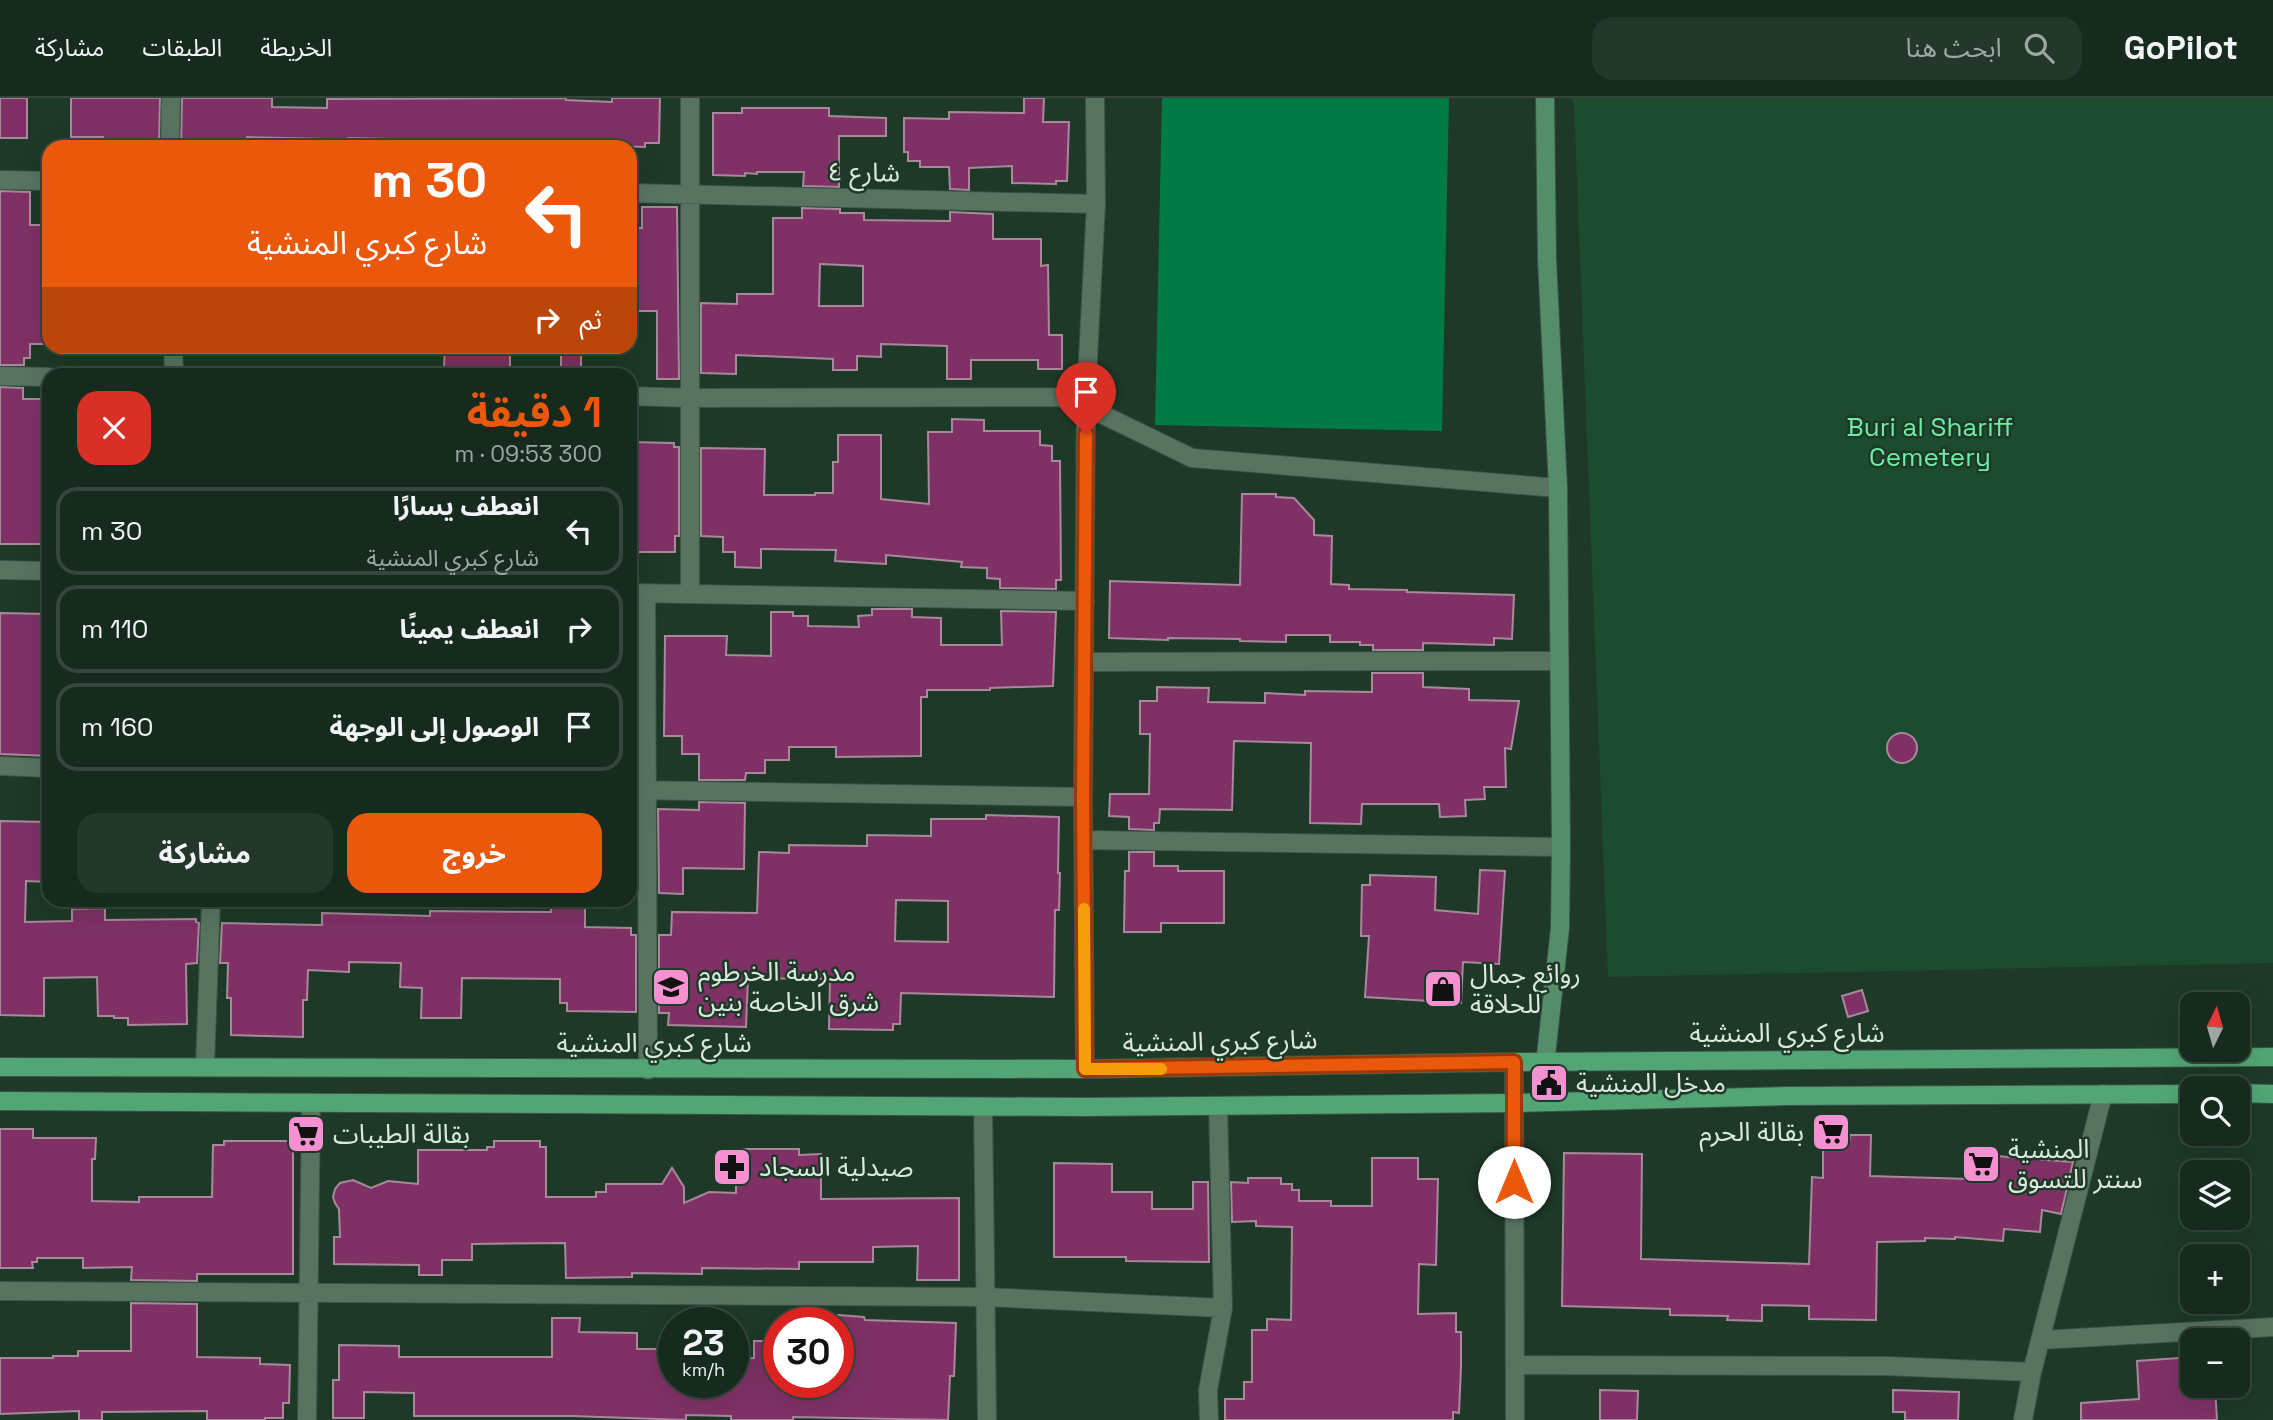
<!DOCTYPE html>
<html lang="ar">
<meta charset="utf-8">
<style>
body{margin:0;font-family:"Space Grotesk","Noto Sans Arabic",sans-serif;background:#23372b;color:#f1f3f6;direction:rtl;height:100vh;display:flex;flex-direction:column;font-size:26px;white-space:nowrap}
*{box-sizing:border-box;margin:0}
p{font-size:23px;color:#9ea7a4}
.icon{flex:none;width:38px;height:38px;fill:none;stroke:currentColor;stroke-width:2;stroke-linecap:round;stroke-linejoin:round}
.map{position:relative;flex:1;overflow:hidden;direction:ltr}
.sheet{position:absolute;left:42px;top:270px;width:595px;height:539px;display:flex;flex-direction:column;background:#162b1e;border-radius:21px;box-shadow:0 7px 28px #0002,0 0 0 2px #35473c;direction:rtl}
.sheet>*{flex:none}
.banner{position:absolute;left:42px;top:42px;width:595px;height:214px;border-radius:21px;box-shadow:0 7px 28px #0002,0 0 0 2px #35473c;direction:rtl;background:#ea580c;color:#fff;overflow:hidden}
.needle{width:46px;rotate:5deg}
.controls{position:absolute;left:2180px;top:894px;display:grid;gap:14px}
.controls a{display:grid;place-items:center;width:70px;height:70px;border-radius:14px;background:#162b1e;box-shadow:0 7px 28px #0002,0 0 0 2px #35473c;font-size:35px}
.speed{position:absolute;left:658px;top:1209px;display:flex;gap:14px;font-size:35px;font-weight:700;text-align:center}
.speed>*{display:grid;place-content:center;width:91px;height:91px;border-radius:50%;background:#162b1e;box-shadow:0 7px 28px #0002,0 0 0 2px #35473c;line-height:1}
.speed small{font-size:18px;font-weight:400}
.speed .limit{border:10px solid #d22;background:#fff;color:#111}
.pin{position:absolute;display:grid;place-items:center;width:60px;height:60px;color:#fff;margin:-72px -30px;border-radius:50% 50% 50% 0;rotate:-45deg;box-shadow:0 0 7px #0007}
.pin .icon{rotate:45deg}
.me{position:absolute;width:77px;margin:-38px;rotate:0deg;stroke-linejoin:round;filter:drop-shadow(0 0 5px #0008)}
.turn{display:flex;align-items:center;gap:24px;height:147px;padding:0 35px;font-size:32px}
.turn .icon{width:91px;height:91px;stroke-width:2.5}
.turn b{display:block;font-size:49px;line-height:60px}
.then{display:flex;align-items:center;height:66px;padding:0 35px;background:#0003;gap:14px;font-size:26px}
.round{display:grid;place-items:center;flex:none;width:74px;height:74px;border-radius:21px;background:#23372b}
.overview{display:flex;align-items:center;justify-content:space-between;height:119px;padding:0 35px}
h1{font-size:42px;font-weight:700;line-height:52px;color:#ea580c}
.cta{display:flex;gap:14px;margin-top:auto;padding:14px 35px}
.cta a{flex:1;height:80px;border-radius:21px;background:#ea580c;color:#fff;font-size:28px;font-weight:700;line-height:80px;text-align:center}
.cta a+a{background:#23372b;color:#f1f3f6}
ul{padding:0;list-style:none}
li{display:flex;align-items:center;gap:21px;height:88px;margin:0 14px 10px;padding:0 21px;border:4px solid #35473c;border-radius:21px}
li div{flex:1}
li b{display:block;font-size:26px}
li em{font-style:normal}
header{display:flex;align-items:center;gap:42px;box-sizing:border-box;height:98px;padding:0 35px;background:#162b1e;border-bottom:2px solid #35473c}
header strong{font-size:33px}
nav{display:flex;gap:38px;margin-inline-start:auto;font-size:24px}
.search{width:490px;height:63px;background:#23372b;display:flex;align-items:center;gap:18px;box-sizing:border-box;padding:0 24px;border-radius:21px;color:#9ea7a4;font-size:26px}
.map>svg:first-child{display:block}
.green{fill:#1c4b30}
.water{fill:#007b45}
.building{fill:#7f3166;stroke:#a7899b;stroke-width:2;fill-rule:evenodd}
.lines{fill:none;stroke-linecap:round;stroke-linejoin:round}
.street-casing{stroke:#3c5446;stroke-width:20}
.secondary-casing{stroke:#3c5446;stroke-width:20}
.primary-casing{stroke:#3c5446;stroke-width:20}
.street{stroke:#587461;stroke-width:18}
.secondary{stroke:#558d6b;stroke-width:18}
.primary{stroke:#52a675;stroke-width:18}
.route-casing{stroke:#983908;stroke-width:18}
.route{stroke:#ea580c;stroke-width:12}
.slow{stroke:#f59e0b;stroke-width:12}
.labels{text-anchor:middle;stroke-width:5;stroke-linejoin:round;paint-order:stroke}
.street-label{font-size:26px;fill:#dae9de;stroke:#1e3928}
.park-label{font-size:26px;fill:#6eeea3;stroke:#1e3928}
.poi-label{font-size:26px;fill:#dae9de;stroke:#1e3928;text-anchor:start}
</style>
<header>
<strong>GoPilot</strong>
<div class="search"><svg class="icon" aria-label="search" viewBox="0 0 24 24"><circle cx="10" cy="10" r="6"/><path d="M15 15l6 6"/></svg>ابحث هنا</div>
<nav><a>الخريطة</a><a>الطبقات</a><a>مشاركة</a></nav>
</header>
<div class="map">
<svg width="2273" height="1322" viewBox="0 0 2273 1322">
<rect width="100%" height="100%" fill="#1e3928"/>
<path class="green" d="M1571,0H2273V865L1608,879L1574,6Z"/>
<path class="water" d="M1162,0H1449L1442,333L1155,327Z"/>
<path class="building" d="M0,0H27V40H0Z
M71,0H160L159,49H103V39H71Z
M182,0H272V9L327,10V1L566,0V2L612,4V0H660L659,45H645V49L585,47V49H565L428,44L427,49H393V41L348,40V49H327V41L247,39V49H181Z
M1024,0H1044L1043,24H1069L1067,83H1056V86L1012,85V68L969,70V92L950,91L949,69H920V63H908V54H904V20L949,21V14L1024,15Z
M742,10H829V18L886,20V38H839V89L803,88L804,74H757V76L745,75V78L713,77V15H742Z
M0,93L30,94V127H49V246H30V260H24V267H0Z
M642,109H677L679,281H657V213H630V135H636V130H642Z
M802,110L840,111V115H864V122L950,123V114L993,116V141H1041V168L1048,167L1049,237H1062V271H1038V262H971V281H947V248L881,246V259L857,258V272H833V261L736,257V276L701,275V205L737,206V196H773V120H802ZM820,166L863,168V208H819Z
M445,248H510V270H444Z
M561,248H581V273H561Z
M0,289L23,290V301H49V446H0Z
M952,321L984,322V333H1040V347L1052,348V363H1060L1061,482H1056V491L1000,490V481L987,480V470L961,469L962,464L886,457V466L835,463L836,452L761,451V470L735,469V454H723V439L701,438V350L765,351L764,397H815V395H833V364H838V337H881V401L929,406L928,334H952Z
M630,344L674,345V349H679V438H675V454H631Z
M1242,396H1276V399L1294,400L1314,422V437L1332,438L1331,486L1349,487V491L1407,492V494L1514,497L1512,541L1494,540V547L1423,545V552H1373V547H1360V544H1330V537H1286V544L1240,543V541L1168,540V542L1109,540L1110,483L1240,487Z
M872,511H912V519L941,520V547H1002L1001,513L1056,514L1053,588L990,590V592H927V599H921V658L836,659V649H789V662H765V675H746L745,682H699V656H682V638H664L665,538H727L726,557L771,558V514H793V518H808V528L859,529L858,518L872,517Z
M0,515L49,516V658L0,656Z
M1372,575H1423V589L1469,591V602L1519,603L1511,651L1505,650L1506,689H1484L1485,701L1465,702L1466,718L1440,719L1439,706H1362L1361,726L1310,725L1311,645L1234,643L1232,712L1160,711L1159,725H1154V732L1129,731V719L1109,718L1110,696H1149L1150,636H1140V603H1157V589L1209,590L1208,604L1265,605V595L1305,597V593L1372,594Z
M1887 650a15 15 0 1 1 30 0a15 15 0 1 1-30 0Z
M699,704L745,705L744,771L683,770V796L659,795L658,711L699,712Z
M630,710H636V795L630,794Z
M986,717L1059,719L1058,775H1060L1059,812H1055L1054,899L901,895L900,926H893V932L829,931L830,881L748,880L746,929L668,927L669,915H659V837H671L672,814L757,815L759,754L789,755V747L867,748V737L931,738V721H986ZM896,802L948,803V844L895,843Z
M0,723L49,724V784L26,783L25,824L72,823V811L105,810V822L196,821V824L199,825L197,865L186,866L187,926L128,927V920H114V918H98L97,879L44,880V918L0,917Z
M1129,754H1154V768H1178V773H1224V825H1161V834H1124L1125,773H1129Z
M1480,772L1505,773L1499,866L1463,864L1461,905L1365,899L1369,838H1361L1362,787H1370V777L1436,779L1435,812L1478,816Z
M552,802H585V829L631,830V837H636V914L567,913V905H560V881L462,880L461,920H421L422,890L400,889L401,865L349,864V874L308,872L307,902H303V939L231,937V900H227L228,865H220L222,825L322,827V815L430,818V813L551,814Z
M1862,892L1868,913L1848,919L1842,898Z
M0,1031H33V1040H96L95,1061H92V1103L139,1104V1099H212L213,1047H224V1043H293V1176H197V1183L131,1182L132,1169L83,1170V1160H37V1164H32L33,1170H0Z
M1850,1037H1871L1870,1078L1970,1081L1972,1056L2073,1064L2061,1116L2042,1112L2040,1134L2004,1131L2003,1143L1955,1139V1141L1925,1140V1143L1877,1144L1876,1222L1809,1221V1208L1762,1207V1223L1727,1222L1728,1218L1670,1217V1211L1562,1208L1564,1055L1642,1056L1641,1161L1809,1166L1812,1079L1823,1080V1044H1849Z
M494,1043H540V1049H546V1099H596V1094H606V1086H662L672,1070L684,1089V1105L709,1094L736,1095V1051H799V1057L821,1056V1101L959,1100V1182H917L918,1148L873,1149V1164H799V1171L702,1170V1176L632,1175V1179L566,1180L565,1145L472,1146V1162H442V1177H419V1167L334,1166V1139H340L339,1111L335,1105L333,1099L335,1091L340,1085L353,1082L371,1090L388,1083L418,1086V1052H487V1049H494Z
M1372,1060H1418V1081H1438L1436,1167L1419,1166L1418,1216L1456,1215V1234H1461V1269L1459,1315L1453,1314V1322H1225V1301H1244V1284H1252V1232H1267V1221L1291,1222L1292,1129L1256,1128V1123L1232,1124L1231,1084L1248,1085V1080H1281V1086H1292V1092H1299V1103H1331V1108H1372Z
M1054,1065L1112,1066V1094H1152V1111H1193V1084H1208L1209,1164L1126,1163V1159H1054Z
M131,1205L197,1206V1259L260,1260V1266L290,1267L289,1305H283V1320H265V1322H207V1313L102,1314V1322H79V1313L0,1316V1260H53V1258H78V1253H131Z
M838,1217L864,1219L865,1222L956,1225L954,1278H950L948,1322L793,1319V1322H731V1318L686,1317V1322L572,1318H414V1295L364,1294V1320H333V1282H339V1247L399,1248V1259H552V1220H580L579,1234L637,1235V1251H671L674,1284H733V1261L754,1260V1243H779V1284H838Z
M2193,1259V1288H2215L2217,1322H2081V1305L2139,1301L2137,1263Z
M1600,1292L1638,1293L1637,1322H1600Z
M1893,1292L1959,1294L1958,1322H1905V1314H1893Z"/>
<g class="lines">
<defs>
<path id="street" d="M690,0V495
M170,49L171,0
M0,82L49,83
M630,95L1096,106
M173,248L174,276
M0,278L49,279
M630,298L690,300L1086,299
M1087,309L1192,360L1558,390
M0,472L49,473
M630,495L1085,503
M646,496L648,972
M1085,564L1558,563
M0,668L49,670
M630,692L1083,699
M1084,742L1561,749
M1514,964L1515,1322
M205,968L211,802
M1085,971L1083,699L1086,299L1096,106L1095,0
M983,1009L987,1322
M0,1193L985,1199L1223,1210
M2040,1242L2273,1229
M1515,1267L1886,1268L2032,1274
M307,1322L311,1005
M1209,1322L1208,1292L1223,1210L1218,1008
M2023,1322L2032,1274L2103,996"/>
<path id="secondary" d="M1541,1003L1560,830L1561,749L1558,390L1547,161L1545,0"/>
<path id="primary" d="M0,969L1085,971L1514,964L2273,959
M2238,995L2273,996
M0,1003L1084,1009L1514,1005L1786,998L2193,996"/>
</defs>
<use href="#street" class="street-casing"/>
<use href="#secondary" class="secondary-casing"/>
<use href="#primary" class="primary-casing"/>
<use href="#street" class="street"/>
<use href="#secondary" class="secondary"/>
<use href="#primary" class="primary"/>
</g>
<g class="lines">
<defs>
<path id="route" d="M1086,336L1083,699L1085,971L1514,964V1084"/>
</defs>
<use href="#route" class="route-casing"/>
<use href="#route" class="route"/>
<path class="slow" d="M1084,811L1085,971H1161"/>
</g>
<defs>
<symbol id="school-square" viewBox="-11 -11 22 22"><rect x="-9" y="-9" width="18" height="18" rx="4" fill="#f690d1" stroke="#1e3928"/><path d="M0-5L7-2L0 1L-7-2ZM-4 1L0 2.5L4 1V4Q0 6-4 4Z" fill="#111"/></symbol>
<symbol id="shop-square" viewBox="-11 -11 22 22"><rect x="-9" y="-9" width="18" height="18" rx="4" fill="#f690d1" stroke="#1e3928"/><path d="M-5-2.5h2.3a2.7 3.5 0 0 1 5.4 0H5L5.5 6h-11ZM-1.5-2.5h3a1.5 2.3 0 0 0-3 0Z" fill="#111"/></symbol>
<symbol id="civic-square" viewBox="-11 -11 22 22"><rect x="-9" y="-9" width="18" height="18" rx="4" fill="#f690d1" stroke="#1e3928"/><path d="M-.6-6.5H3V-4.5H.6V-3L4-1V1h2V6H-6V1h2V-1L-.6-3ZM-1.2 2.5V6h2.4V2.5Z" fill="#111"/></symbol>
<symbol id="supermarket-square" viewBox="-11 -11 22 22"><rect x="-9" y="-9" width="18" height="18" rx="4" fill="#f690d1" stroke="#1e3928"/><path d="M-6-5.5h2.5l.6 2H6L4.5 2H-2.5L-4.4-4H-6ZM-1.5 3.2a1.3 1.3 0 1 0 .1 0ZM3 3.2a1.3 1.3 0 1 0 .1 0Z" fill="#111"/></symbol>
<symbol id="pharmacy-square" viewBox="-11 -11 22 22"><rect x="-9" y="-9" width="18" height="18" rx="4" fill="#f690d1" stroke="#1e3928"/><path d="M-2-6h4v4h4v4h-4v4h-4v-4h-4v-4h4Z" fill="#111"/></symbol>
</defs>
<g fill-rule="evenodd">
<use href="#school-square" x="649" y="867" width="44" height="44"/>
<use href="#shop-square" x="1421" y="869" width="44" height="44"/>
<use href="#civic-square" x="1527" y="963" width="44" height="44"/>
<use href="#supermarket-square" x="1809" y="1012" width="44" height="44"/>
<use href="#supermarket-square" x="284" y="1014" width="44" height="44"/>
<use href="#supermarket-square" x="1959" y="1044" width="44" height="44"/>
<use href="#pharmacy-square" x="710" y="1047" width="44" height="44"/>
</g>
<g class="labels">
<g class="street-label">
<text transform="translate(864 74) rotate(1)" y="9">شارع ٤</text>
<text x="1787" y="944">شارع كبري المنشية</text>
<text transform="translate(1220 943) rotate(-1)" y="9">شارع كبري المنشية</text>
<text x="654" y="954">شارع كبري المنشية</text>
</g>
<g class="park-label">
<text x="1930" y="338">Buri al Shariff<tspan x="1930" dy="30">Cemetery</tspan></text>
</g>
<g class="poi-label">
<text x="698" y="883">مدرسة الخرطوم<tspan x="698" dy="30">شرق الخاصة بنين</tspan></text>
<text x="1470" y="885">روائع جمال<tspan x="1470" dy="30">للحلاقة</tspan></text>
<text x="1576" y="994">مدخل المنشية</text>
<text x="1804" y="1043" text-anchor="end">بقالة الحرم</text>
<text x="333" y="1045">بقالة الطيبات</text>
<text x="2008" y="1060">المنشية<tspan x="2008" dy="30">سنتر للتسوق</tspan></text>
<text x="759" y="1078">صيدلية السجاد</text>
</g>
</g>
</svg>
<div class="controls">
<a><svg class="needle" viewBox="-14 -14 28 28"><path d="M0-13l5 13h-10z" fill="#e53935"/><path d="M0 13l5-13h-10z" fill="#9ea7a4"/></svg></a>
<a><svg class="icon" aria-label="search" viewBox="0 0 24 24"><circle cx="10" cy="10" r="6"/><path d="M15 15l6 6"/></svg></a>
<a><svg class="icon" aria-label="layers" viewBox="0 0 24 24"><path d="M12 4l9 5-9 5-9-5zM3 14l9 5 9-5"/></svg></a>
<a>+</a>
<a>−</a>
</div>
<div class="speed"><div>23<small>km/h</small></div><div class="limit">30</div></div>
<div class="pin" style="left:1086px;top:336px;background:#d93025"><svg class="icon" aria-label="arrive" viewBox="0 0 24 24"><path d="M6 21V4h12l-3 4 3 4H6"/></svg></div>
<svg class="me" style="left:1514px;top:1084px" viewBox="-20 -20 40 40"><circle r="19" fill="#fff"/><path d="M0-13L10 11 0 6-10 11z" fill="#ea580c"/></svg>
<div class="banner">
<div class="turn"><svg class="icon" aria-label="left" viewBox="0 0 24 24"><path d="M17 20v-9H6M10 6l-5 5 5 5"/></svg><div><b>30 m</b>شارع كبري المنشية</div></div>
<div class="then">ثم<svg class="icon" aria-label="right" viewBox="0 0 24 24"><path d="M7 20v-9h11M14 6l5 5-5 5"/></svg></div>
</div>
<section class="sheet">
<div class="overview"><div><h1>1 دقيقة</h1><p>300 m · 09:53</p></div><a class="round" style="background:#d93025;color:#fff"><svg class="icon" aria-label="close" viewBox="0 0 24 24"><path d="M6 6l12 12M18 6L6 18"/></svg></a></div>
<ul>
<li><svg class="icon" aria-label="left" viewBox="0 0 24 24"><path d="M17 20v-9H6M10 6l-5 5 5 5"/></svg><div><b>انعطف يسارًا</b><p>شارع كبري المنشية</p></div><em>30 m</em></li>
<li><svg class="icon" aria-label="right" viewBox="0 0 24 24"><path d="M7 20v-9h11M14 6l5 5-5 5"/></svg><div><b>انعطف يمينًا</b></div><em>110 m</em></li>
<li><svg class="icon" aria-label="arrive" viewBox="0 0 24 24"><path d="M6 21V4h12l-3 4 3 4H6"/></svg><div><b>الوصول إلى الوجهة</b></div><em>160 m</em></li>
</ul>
<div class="cta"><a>خروج</a><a>مشاركة</a></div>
</section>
</div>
